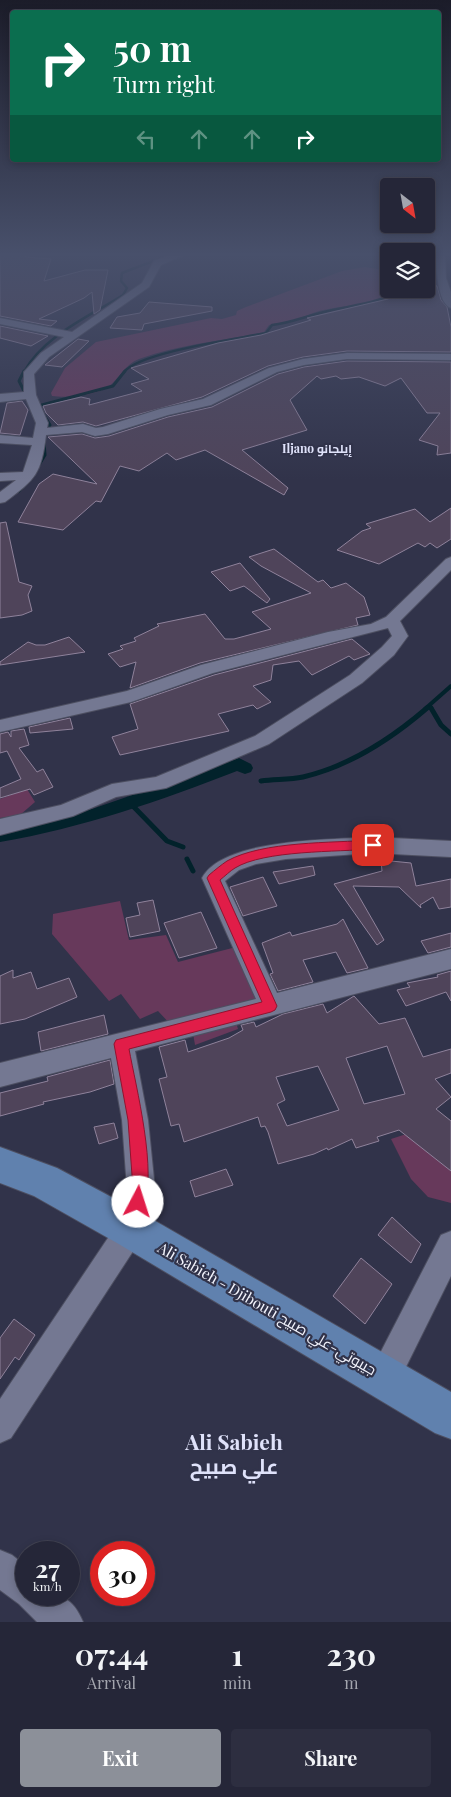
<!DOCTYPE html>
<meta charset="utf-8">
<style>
body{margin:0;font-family:"Playfair Display",Cairo,serif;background:#2d2e40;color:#f1f3f6;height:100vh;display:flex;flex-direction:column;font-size:19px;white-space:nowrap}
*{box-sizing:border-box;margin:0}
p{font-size:16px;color:#a3a5ae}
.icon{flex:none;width:28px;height:28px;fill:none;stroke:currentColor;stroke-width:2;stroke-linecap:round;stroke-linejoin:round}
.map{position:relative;height:1622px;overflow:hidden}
.drawer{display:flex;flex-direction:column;background:#252638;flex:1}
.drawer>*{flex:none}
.top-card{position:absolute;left:10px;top:10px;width:431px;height:152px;border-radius:5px;box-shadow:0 2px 8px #0003,0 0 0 1px #424353;background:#0b6e4f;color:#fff;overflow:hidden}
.needle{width:32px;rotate:149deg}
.tools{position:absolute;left:380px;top:178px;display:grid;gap:10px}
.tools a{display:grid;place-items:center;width:55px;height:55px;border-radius:5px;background:#252638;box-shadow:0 2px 8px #0003,0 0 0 1px #424353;font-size:25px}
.speed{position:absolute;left:15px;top:1541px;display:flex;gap:10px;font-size:25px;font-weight:700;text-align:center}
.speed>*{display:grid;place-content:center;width:65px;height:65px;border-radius:50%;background:#252638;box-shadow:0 2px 8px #0003,0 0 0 1px #424353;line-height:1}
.speed small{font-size:12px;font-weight:400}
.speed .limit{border:8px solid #d22;background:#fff;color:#111}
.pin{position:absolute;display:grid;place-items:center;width:42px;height:42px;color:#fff;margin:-21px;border-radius:10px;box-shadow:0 2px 8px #0006}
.me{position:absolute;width:55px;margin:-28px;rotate:5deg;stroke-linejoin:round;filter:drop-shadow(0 0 4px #0008)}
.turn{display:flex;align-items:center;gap:18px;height:105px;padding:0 20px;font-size:22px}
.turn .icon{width:65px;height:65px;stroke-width:2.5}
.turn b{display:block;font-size:35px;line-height:42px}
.lanes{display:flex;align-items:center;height:48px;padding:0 20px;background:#0003;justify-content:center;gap:25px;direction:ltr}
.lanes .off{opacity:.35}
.eta{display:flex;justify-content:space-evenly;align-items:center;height:85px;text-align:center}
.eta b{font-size:30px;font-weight:700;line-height:35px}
.cta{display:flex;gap:10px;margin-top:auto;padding:10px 20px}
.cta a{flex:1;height:58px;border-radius:5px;background:#8c9099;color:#fff;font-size:20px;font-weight:700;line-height:58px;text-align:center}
.cta a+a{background:#2d2e40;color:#f1f3f6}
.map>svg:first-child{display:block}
.green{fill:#67395b}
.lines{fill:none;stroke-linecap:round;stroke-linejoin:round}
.stream-far3{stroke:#02222b;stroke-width:2.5}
.stream-far2{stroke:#02222b;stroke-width:3}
.stream-far1{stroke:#02222b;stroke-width:4}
.stream{stroke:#02222b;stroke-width:5}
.canal{fill:#02222b;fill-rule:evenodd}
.building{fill:#4f445a;stroke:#8f829b;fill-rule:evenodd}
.street-casing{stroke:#4d4f61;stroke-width:2}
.secondary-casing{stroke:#4d4f61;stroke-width:2}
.street{fill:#747892;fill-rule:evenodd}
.secondary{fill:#6081ae;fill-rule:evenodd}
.route{fill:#e11d48;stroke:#92132f}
.labels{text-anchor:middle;stroke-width:4.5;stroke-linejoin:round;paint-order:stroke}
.far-quarter-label{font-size:12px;font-weight:bold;fill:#dfe2fa;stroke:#31334a}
.near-street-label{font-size:15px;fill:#f3f4fd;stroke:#31334a}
.near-district-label{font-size:21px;font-weight:bold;fill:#dfe2fa;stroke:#31334a}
</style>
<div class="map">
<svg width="451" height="1622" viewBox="0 0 451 1622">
<rect width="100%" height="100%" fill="#31334a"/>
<path class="green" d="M365,267L389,271V289H397C376,307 342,304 316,312C308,314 300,320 291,322C284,323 277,323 269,325L264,332C223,341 179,344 139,359C125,364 120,378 108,387C94,396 68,398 52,396L51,393L65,368L96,342L211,318L222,319L236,315L237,311L246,307L342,271Z
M27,789L35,802L20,815L0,818V799Z
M120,901L129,940L166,935L178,962L240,946L265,1003L233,1012L238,1029L195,1045L191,1022L173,1027L158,1011L140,1019L121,994L109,1001L52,934L53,914Z
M431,1126L451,1153V1203L428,1197L411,1179L391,1139Z"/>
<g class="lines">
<path class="stream-far3" d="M24,372C43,336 90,316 123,295L127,288L121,281L122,273L174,253
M124,372C140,352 237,339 266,333L272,325C291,323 306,316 324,312C351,305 379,304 402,289"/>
<path class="stream-far2" d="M24,371L19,381L27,397
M38,406L113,386L125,371
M44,415L50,425L47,432
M19,491L31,478L45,455L44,442"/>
<path class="stream-far1" d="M430,706L432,709
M425,709L451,686"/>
<path class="stream" d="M431,708L441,725L451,734
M261,781C275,779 289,780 303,777C350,766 391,739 427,708
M131,804L167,841L183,847
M187,859L193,871"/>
<path class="canal" d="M239,758L251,764L253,768L251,772L245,774L237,771C160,801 82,828 0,842V828L92,809Z"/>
</g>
<path class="building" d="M24,253L26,257L51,259L44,281L85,270H108L100,310L94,314L92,292L84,298L39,319L57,321L51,326L0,316V255Z
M426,284L437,286L441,300L447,307L451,327V352L347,351L303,357L268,366L202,397L96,426L83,422L58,425L46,413L43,406L81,397L90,399L89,405L142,391L131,384L149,379L131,368L218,343L261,335L311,320L307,318L388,299L397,294L403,295L408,290L426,293Z
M149,302L212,307V311L144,324L142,330L110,328L117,317L140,313Z
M0,326L48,336L31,346L0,338Z
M78,339L89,341L62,367L45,365Z
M347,361L451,362V453L437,455L438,446L419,440L440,413H427L401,378L385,386L359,377L341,379L336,376L321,379L317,376L290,400L307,430L242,450L288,488L284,495L205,450L176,460L167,453L139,471L120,466L101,502L96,501L63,530L18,522L39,484L53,474L97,484L48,437L82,434L95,438L109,436L168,417L212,407L278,374L304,367Z
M22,401L28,410L20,435L0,433L7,403Z
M451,508V539L437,548L430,543L425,547L418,543L379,564L337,550L362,531L371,528L366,524L415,509L430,522Z
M6,522L19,582L32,586L28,595L32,611L22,615L0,618V523Z
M274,549L318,582L323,580L331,588L346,583L364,597L370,615L356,618L358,625L200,663L130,688L136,662L120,667L108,654L123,649L120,646L136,641L134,638L159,626L157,624L205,614L225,639H234L271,629L252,612L311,593L261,566L249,557Z
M240,563L270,599L267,603L244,586L230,591L211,572Z
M69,637L85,652L0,665V662L28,642L36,645H45Z
M352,639L370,654L354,660L349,656L312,675L299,661L273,665L271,680L253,686L271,702L257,709L253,705L218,714L229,731L120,755L112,737L138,729L130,704L214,675Z
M70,718L73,729L30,733L29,727Z
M24,729L29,745L19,748L37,772L43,769L53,787L34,795L30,789L0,798V788L21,779L7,751L0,753V734L8,732L11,737V731Z
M381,860L411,863L416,886L451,879V907L439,909L433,897L420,905L421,908L399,887L353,886L384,940L377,945L334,884L382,871Z
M313,866L315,875L279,884L273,872Z
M263,877L277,906L243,916L230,887Z
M153,900L160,931L130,937L126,918L140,915L137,903Z
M201,912L217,948L179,958L164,923Z
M343,919L368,968L347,973L336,952L303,960L313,982L278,991L270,974L273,973L262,943L290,932L292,936L337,924Z
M451,933V947L428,953L421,941Z
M13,970V978L31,972L37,989L69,978L77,997L25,1019L0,1024V976Z
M451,971V1001L446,992L406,1006L397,990L410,987L407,983L438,977L437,975Z
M354,996L379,1024L405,1018L423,1057L451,1049V1073L435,1079L451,1097L436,1109L451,1121V1171L399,1130L377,1137L379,1141L356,1148L352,1139L328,1150L327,1148L314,1154L278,1164L268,1132L265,1126L261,1127L258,1117L184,1142L179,1124L171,1126L159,1079L167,1077L159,1047L185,1040L188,1052L229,1038L243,1030L241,1025L254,1022L256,1027L283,1014L323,1004L327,1013ZM387,1046L405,1094L364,1104L346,1058ZM318,1066L339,1110L287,1126L277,1104L285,1100L276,1077Z
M104,1015L108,1034L41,1051L38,1032Z
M110,1060L114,1084L90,1092L43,1102L44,1104L0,1116V1093L48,1081L47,1077Z
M114,1123L118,1138L99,1144L94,1127Z
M226,1169L233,1185L195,1197L190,1181Z
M392,1217L421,1244L411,1263L378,1235Z
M361,1258L392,1284L365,1324L333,1296Z
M14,1319L35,1335L19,1360L15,1357L0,1379V1338Z"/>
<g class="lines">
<defs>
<path id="street" d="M176,253H189L161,265L149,287L49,357L34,374L36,395L48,423L47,428L83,424L96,428L103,427L160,409L203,399L269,368L303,359L347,353L451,354V360L347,359L304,365L277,372L211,405L168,415L108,434L95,436L82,432L46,435C41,474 36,479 5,502L0,503V492L16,480L0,481V473L23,472L32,445L0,443V435L33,438L36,423L26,399L0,402V394L24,392V372L41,353L64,337L0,324V318L72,332L142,283L154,261Z
M437,253H445L446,278L451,292V308C437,303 436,266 437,253Z
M451,557V570L400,621L408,636L394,655L362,683L269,744L166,788L116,797L73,816L0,835V819L61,805L112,784L156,777L255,736L350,675L382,647L392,636L388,628L213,673L131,702L0,732V720L127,691L201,665L328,632L371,624L386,617L446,559Z
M373,837L451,841V857L373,853L286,859L256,864L239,870L225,881L277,993L451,949V969L135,1051L148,1120L155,1189L141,1239L11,1438L0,1443V1399L118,1223L127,1189L122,1120L111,1058L0,1087V1063L256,999L202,878C223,838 332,840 373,837Z
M451,1231V1276L395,1389L384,1394L373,1389L368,1378L373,1367L441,1235Z
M0,1550L12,1555L26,1566V1595C55,1595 70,1591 83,1622H37L19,1604L0,1590Z"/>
<path id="secondary" d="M0,1147L57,1168L145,1215L451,1392V1439L435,1433L117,1243L34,1196L0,1183Z"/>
</defs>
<use href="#street" class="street-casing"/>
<use href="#secondary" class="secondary-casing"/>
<use href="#street" class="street"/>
<use href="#secondary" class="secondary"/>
</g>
<linearGradient id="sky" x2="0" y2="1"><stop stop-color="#1b1c29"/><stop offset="0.53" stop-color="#48506b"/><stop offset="1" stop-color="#48506b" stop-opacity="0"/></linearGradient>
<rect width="451" height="480" fill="url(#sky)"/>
<path class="route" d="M373,840L379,845L373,849C338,852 264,850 235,868C230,871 225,876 220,880L277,1006L275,1010L271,1012L129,1049C136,1087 158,1173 143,1208L138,1210L132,1208L130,1202L133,1189L128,1120L114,1044L116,1040L262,1002L207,878L209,875C215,870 221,865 227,861C263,841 332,843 373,840Z"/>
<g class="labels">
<g class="far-quarter-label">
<text x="317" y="453">Iljano إيلجانو</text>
</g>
<g class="near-street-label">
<text transform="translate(267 1309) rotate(30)" y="5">Ali Sabieh - Djibouti جيبوتي-علي صبيح</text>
</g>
<g class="near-district-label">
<text x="234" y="1450">Ali Sabieh<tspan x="234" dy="24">علي صبيح</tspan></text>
</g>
</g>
</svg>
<div class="tools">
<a><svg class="needle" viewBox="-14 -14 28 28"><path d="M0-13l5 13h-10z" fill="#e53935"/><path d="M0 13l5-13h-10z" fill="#a3a5ae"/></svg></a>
<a><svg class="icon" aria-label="layers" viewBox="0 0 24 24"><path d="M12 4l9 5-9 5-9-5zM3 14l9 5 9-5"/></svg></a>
</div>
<div class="speed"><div>27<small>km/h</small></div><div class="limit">30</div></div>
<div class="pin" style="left:373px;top:845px;background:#d93025"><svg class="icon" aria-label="arrive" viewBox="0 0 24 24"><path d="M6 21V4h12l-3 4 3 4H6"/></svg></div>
<svg class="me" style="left:138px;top:1202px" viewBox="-20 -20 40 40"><circle r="19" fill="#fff"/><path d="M0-13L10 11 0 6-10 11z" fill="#e11d48"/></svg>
<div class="top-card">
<div class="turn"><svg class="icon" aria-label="right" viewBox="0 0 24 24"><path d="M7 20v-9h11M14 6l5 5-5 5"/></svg><div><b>50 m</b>Turn right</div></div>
<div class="lanes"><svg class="icon off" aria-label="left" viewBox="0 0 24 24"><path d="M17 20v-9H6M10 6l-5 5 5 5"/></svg><svg class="icon off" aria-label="ahead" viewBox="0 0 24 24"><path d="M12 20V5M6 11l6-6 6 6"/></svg><svg class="icon off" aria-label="ahead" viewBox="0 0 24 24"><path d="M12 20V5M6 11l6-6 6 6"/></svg><svg class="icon" aria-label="right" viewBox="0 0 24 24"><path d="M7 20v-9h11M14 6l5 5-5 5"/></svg></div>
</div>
</div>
<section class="drawer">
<div class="eta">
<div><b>07:44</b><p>Arrival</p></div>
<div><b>1</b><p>min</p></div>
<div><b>230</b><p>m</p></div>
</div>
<div class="cta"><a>Exit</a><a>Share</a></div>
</section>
